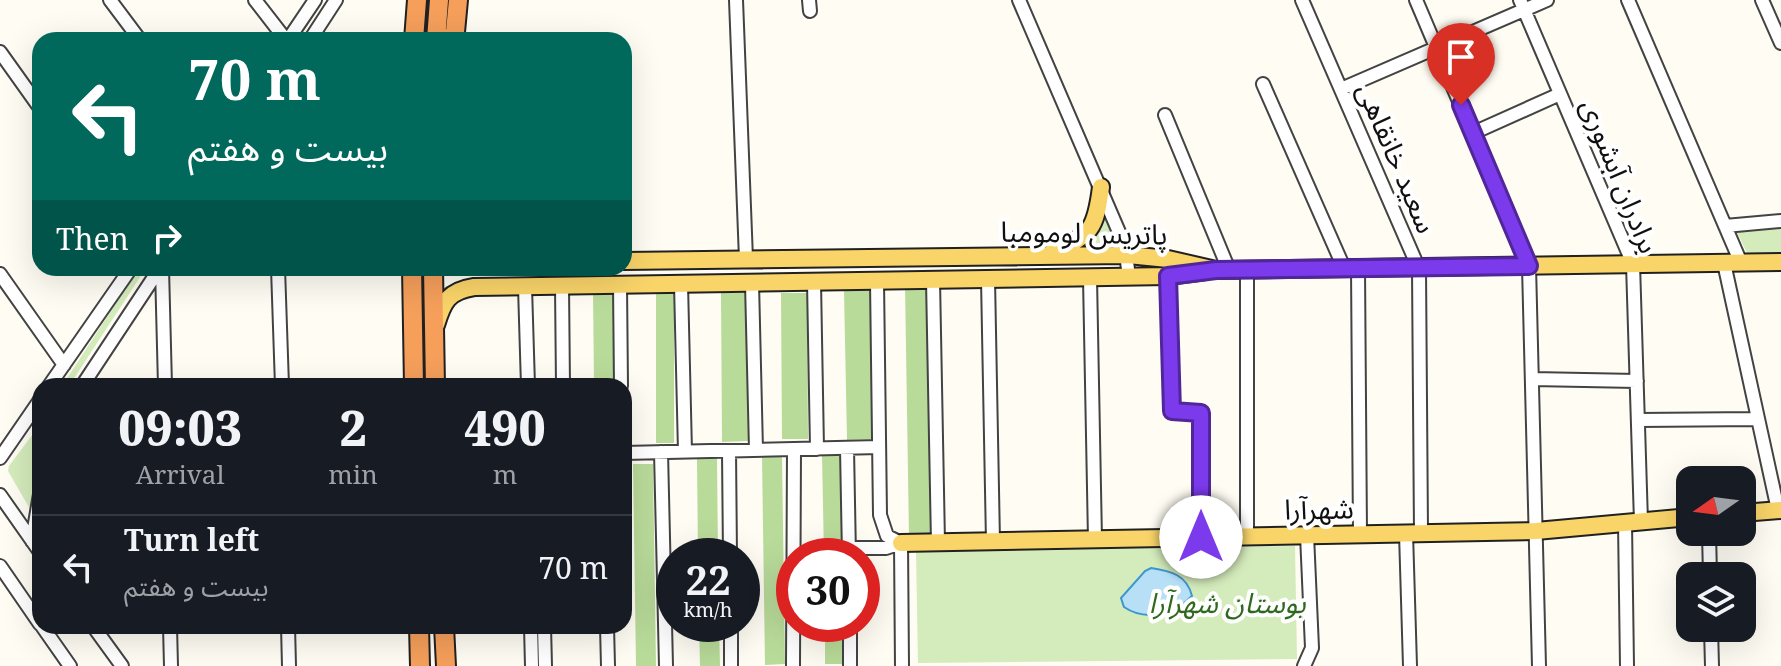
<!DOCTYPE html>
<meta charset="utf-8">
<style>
body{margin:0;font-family:"Noto Serif","Noto Sans Arabic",serif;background:#20242c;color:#f1f3f6;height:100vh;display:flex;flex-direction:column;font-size:30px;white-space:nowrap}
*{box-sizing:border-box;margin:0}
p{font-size:26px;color:#9ea1a6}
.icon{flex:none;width:44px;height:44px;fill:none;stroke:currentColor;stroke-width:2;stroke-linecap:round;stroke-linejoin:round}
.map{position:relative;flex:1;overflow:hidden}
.panel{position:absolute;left:32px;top:378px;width:600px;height:256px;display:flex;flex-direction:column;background:#171b24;border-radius:24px;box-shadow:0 8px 32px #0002}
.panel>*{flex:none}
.hud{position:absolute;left:32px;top:32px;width:600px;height:244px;border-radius:24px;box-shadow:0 8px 32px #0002;background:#00695c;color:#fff;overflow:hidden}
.needle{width:52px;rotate:256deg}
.buttons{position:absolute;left:1676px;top:466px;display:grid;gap:16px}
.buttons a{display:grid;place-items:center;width:80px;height:80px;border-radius:16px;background:#171b24;box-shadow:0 8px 32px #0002;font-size:40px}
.speed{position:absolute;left:656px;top:538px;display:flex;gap:16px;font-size:40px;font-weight:700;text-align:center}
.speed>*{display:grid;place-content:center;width:104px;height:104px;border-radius:50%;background:#171b24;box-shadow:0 8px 32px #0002;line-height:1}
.speed small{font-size:20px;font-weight:400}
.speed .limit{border:12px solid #d22;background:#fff;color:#111}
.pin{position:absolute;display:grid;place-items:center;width:68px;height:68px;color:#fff;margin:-82px -34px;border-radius:50% 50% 50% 0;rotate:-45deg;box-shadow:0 0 8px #0007}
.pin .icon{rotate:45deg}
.me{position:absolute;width:88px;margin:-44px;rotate:0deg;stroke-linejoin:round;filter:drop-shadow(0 0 6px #0008)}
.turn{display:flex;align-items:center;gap:28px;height:168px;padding:0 24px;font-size:36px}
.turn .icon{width:104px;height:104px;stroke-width:2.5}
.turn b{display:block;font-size:56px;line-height:68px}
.then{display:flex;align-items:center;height:76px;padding:0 24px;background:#0003;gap:16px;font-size:30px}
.eta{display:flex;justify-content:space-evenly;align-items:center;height:136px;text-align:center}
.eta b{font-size:48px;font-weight:800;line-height:56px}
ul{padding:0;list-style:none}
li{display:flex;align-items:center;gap:24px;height:104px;padding:0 24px;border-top:2px solid #363941}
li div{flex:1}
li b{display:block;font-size:30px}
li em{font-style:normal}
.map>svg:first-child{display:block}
.green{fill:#d4ebbb}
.forest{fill:#b9db9a}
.water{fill:#b7e0f7;stroke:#3d97cf;stroke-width:2}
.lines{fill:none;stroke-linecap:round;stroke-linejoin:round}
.minor-casing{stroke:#434343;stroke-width:16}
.major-casing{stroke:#212121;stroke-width:20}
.highway-casing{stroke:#212121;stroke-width:22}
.minor{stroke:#fff;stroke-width:12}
.major{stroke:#f9d469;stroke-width:16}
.highway{stroke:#f59f5b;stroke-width:18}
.route-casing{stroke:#51269a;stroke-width:20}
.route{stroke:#7c3aed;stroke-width:14}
.labels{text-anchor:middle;stroke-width:8;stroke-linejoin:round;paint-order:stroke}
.street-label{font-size:28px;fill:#101010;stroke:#fff}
.park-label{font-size:28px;font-style:italic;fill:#2f691e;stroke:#fff}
</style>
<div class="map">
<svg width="1781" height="666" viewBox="0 0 1781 666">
<rect width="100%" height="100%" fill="#fffcf3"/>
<path class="green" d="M1106,219L1118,252L1080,251Z
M1781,228V254L1747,253L1736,230Z
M139,268H146L69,386H62Z
M38,427L40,450L35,509H30L8,471L9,466Z
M1295,546L1297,659L918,663L916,551Z"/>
<path class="forest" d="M905,284H927L931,536L909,537Z
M615,289L616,386H594L593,290Z
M873,290L876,439L847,440L844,291Z
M656,293H674V443H656Z
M721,293H747L748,441L722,442Z
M781,293H807L808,439H782Z
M822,455H842L844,556H824Z
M762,456H782L785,664L765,665Z
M717,458L718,556H698L697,459Z
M633,464H653L656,666H636Z
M699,624H719L720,666H700Z
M825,624H845V664H825Z"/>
<path class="water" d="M1151,568C1171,571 1187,575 1192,596C1175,614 1146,622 1124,607L1121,598L1145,571Z"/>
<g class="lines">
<defs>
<path id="minor" d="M110,0L140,40
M255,0L286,40
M736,0L746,259
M809,0L810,11
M1019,0L1125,246L1129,277
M1302,0L1419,269L1421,533
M1416,0L1529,266L1539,666
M1520,0L1633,264L1641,522
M1628,0L1741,263
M1762,0L1781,43
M288,40L315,0
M310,40L336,0
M0,52L40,108
M1263,84L1344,268
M1341,89L1547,0
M1165,115L1229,270
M1473,133L1560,94
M1725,226L1781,221
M1724,263L1778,510
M162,268L165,386
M278,268L282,386
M1358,268L1360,534
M1247,269V536
M0,274L64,365
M1168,276L1172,411L1201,413V537
M1090,278L1095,540
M988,279L993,542
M933,280L938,543
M877,281L880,515L887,536L901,543
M814,282L817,449
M752,283L756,450
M681,284L685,452
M620,285L621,386
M562,286L563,386
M525,287L528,386
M1532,379L1637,381
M49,386L131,268
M82,386L160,268
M1638,420L1758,419
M847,448L849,556
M729,451L730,556
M661,452L666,666
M624,453L879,447
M0,458L40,400
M0,495L40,552
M1625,523L1627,666
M1709,532L1710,576
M1406,533L1410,666
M32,541L40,494
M901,543L902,666
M849,548H886L901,543
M0,566L40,624
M731,624V666
M850,624V666
M42,626L70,666
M93,626L122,666
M170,626L171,666
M288,626L289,666
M531,626L532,666
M544,626L545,666
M607,626L608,666
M1711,628L1712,666
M793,666L794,449
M1304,666L1312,648L1307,535"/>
<path id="major" d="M1048,255C1089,234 1095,235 1101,187
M624,261L1128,255L1168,259L1216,270L1781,262
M436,325C443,302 448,291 474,287L1168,276L1206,271
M1742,513L1781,510
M901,543L1536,531L1690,517"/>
<path id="highway" d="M414,40L417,0
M436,40L439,0
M450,40L455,32L458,0
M412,268L414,386
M433,268L435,386
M419,626L420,666
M444,626L446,666"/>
</defs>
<use href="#minor" class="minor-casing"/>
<use href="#major" class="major-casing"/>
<use href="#highway" class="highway-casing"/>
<use href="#minor" class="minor"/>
<use href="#major" class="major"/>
<use href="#highway" class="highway"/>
</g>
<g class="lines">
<defs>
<path id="route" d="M1201,537V413L1172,411L1168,276L1216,270L1529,266L1461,105"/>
</defs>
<use href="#route" class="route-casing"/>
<use href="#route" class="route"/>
</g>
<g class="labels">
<g class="street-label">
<text transform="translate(1397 158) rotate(67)" y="10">سعید خانقاهی</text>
<text transform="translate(1620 176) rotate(68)" y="10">برادران آبشوری</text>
<text transform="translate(1084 233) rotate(1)" y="10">پاتریس لومومبا</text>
<text transform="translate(1319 509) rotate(-1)" y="10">شهرآرا</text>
</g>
<g class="park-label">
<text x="1227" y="613">بوستان شهرآرا</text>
</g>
</g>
</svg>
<div class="buttons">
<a><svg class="needle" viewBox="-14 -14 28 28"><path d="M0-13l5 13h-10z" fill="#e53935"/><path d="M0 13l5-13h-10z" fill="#9ea1a6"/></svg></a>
<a><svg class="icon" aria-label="layers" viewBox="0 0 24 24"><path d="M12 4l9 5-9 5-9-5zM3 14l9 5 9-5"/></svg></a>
</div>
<div class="speed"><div>22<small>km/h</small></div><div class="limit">30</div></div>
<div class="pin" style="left:1461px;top:105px;background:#d93025"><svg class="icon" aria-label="arrive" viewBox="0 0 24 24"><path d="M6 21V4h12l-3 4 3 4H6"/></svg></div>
<svg class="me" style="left:1201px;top:537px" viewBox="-20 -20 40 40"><circle r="19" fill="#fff"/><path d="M0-13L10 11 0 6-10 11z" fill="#7c3aed"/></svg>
<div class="hud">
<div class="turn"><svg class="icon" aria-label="left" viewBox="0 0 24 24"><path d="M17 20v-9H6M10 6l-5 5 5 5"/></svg><div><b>70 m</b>بیست و هفتم</div></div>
<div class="then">Then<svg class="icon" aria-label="right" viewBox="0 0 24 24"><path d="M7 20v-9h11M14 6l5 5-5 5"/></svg></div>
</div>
<section class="panel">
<div class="eta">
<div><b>09:03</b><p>Arrival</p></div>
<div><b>2</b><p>min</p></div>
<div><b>490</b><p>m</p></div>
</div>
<ul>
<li><svg class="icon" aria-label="left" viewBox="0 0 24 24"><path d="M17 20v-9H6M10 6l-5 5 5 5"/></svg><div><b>Turn left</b><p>بیست و هفتم</p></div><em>70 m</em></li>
</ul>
</section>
</div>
